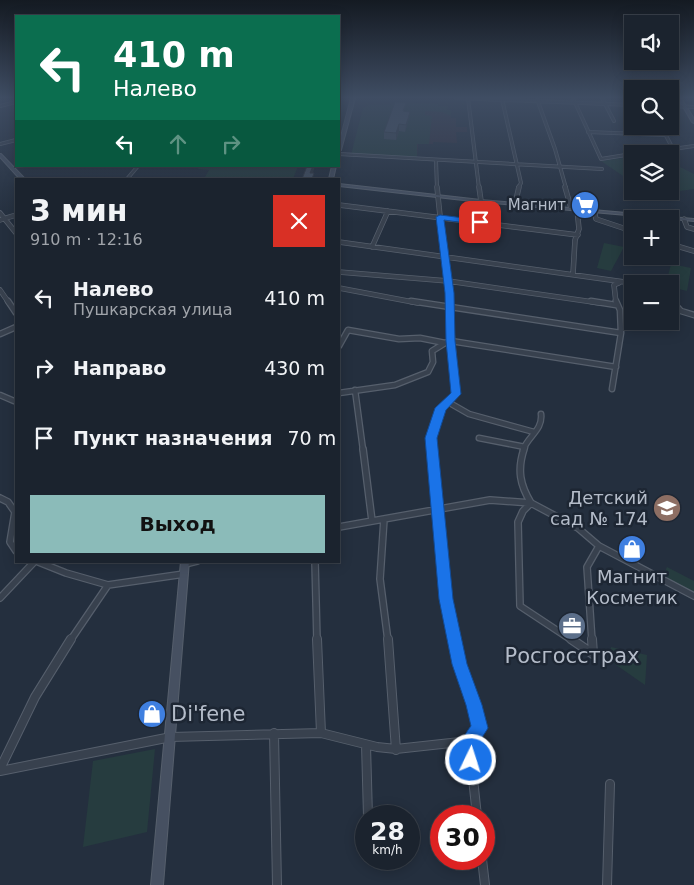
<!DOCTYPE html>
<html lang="ru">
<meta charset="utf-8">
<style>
body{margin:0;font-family:"DejaVu Sans",sans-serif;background:#242b36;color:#f1f3f6;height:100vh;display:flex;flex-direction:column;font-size:19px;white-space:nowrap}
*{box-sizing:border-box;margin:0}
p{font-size:16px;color:#a0a4aa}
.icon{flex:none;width:28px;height:28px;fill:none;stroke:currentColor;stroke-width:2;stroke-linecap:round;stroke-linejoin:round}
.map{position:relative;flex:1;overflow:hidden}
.side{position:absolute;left:15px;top:178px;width:325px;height:385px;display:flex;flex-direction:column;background:#1b232e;border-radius:0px;box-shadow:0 2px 12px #0003,0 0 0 1px #39404a}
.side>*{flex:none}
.hud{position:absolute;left:15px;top:15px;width:325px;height:152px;border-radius:0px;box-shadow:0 2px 12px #0003,0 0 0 1px #39404a;background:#0b6e4f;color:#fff;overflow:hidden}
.controls{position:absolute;left:624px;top:15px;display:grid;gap:10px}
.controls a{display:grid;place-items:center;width:55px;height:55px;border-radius:0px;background:#1b232e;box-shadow:0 2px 12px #0003,0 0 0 1px #39404a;font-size:25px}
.speed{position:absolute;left:355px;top:805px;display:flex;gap:10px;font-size:25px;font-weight:700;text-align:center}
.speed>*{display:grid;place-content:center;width:65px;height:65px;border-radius:50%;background:#1b232e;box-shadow:0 2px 12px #0003,0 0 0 1px #39404a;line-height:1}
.speed small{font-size:12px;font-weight:400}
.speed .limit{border:8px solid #d22;background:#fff;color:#111}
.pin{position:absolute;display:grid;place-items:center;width:42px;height:42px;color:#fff;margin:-21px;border-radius:10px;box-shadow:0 2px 8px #0006}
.me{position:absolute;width:55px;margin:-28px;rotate:4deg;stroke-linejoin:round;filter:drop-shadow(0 0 4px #0008)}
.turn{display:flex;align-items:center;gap:18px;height:105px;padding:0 15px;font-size:22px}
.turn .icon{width:65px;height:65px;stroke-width:2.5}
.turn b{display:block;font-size:35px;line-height:42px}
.lanes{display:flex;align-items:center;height:48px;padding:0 15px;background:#0003;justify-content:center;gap:25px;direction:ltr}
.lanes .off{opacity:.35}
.round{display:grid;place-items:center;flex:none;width:52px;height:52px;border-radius:0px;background:#242b36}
.summary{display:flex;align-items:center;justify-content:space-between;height:85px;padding:0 15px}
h1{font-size:30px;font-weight:700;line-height:38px}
.primary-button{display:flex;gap:10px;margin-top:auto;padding:10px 15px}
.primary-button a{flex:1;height:58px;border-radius:0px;background:#8bbbb9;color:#111;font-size:20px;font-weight:700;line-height:58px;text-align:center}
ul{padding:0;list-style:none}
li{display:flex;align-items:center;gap:15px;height:70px;padding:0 15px}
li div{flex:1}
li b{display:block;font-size:19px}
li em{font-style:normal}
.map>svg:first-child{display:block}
.medical{fill:#32303f}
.green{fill:#263c3f}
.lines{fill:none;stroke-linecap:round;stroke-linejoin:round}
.street-far4-casing{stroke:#565f6c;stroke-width:4}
.street-far3-casing{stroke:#565f6c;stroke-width:5.5}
.street-far2-casing{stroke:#565f6c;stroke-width:7}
.street-far1-casing{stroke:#565f6c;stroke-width:8}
.street-casing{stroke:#565f6c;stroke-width:10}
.secondary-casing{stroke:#565f6c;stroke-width:2}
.street-far4{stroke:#38414e;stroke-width:2.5}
.street-far3{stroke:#38414e;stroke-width:4}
.street-far2{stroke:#38414e;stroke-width:4.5}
.street-far1{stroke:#38414e;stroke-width:5.5}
.street{stroke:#38414e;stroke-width:8}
.secondary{fill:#465061;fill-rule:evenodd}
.wall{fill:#3b4654}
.shaded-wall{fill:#303945}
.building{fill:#455162;stroke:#303945}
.route{fill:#1a73e8;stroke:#114b97}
.labels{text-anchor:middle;stroke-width:5;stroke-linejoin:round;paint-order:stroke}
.far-poi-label{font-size:15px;fill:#b4bcc9;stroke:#1d2633;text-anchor:end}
.poi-label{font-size:18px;fill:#b4bcc9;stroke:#1d2633;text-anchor:end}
.near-poi-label{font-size:21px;fill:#b4bcc9;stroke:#1d2633}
</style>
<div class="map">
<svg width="694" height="885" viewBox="0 0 694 885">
<rect width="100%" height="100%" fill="#242f3e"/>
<path class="medical" d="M395,102L438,104V106H448L447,110H451V118H456V127H467V132H456L457,143L433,142V144H418L417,158L363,108L369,105H391Z"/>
<path class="green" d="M395,102L438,104V106H448L447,110H451V116L442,112L425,111V115L432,116L429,144H417V158L351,155L363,108L369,105H391Z
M632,157V182L601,161Z
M670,162L694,174V189L651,195L645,191H670Z
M200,166H298L293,179H204L209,170L198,169Z
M604,243L624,247L611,271L597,268Z
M671,264L691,268L687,291L670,287V284H666Z
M667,567L694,581V593L663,576Z
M611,647L647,655L645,685L609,660Z
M155,749L147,832L83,847L93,761Z"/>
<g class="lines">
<defs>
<path id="street-far4" d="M456,98L632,105
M468,98L479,188
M573,98L601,159L632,154
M602,98L614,121
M502,99L521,183L518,188
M537,99L555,149L566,188
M0,106L16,102
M670,106L694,107
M661,126L673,149
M588,132L666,135
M0,144L16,140
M339,154L602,169
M638,154L694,146
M436,161L437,188
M127,179L138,166"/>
<path id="street-far3" d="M437,187L449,303
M479,187L481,201
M565,187L571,208
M515,204L519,187
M339,205L578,235
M594,210L596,219L632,231
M0,213L16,233
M684,219L687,227L694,229
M0,220L16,215
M339,242L639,284
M670,244L694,251
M372,247L388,211
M339,272L448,281L600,303
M573,274L575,240L579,229L577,209
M339,288L418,303
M0,290L9,303
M670,294L672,303
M616,303L614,285L619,283"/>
<path id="street-far2" d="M8,301L16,313
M411,301L621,333
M591,301L616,305
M672,301L681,311L694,315
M0,334L16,327
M339,346L348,330L399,339L420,338L445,343L451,341L616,367
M612,389L621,333L620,310L616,301
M355,390L363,450
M339,393L395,385L428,372L433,362L432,351L445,343
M0,395L14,401
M448,402L469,414L534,432
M479,438L525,447
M432,450L431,438L441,408L456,394L449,301
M523,450C528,436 543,430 541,414"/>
<path id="street-far1" d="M363,449L372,521
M432,449L446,599L455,641
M524,449C517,470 520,485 531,503L523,511L518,522L520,606L573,641
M0,498L8,502L15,512L10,542L16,551
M384,519L380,579L388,641
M339,527L490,500L531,503L578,528L599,546L694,596
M36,561L66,573L108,585L70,641
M315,561L317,641
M185,564L197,561
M108,585L184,574
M0,598L35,561
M592,641L587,567L599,546"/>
<path id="street" d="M317,639L321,733
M388,639L396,750
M455,639L460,664L480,729L469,741L477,816
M571,639L593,654
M592,639L593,654
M274,733L277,885
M366,745L368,816
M0,769L35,697L71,639
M0,771L171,737L321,733L377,747L396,749L469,741
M482,859L485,885
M607,885L610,784"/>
<path id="secondary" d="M351,98H355L341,150L339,151V144Z
M678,98H681L694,119V123L692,122Z
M0,154H1L25,179H20L0,157Z
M332,166H336L333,179H329Z
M339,184L481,200L694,219V221L481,202L339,186Z
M181,561H189L163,885H151Z"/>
</defs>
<use href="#street-far4" class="street-far4-casing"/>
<use href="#street-far3" class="street-far3-casing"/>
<use href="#street-far2" class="street-far2-casing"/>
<use href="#street-far1" class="street-far1-casing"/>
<use href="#street" class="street-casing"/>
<use href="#secondary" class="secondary-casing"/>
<use href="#street-far4" class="street-far4"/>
<use href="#street-far3" class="street-far3"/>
<use href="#street-far2" class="street-far2"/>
<use href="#street-far1" class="street-far1"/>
<use href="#street" class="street"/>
<use href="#secondary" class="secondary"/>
</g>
<path class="wall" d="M406,103L404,111L409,118L405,132L399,131L396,140L384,139V132Z"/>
<path class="shaded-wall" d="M410,112L409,118L405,132L406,125Z
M399,124V131L396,140V133Z
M313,166H315L311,179L310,173Z"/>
<path class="building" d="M395,102L406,103L403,111L410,112L406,125L399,124L396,133L384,132Z
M307,166H313L310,173H314L312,179H302Z"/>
<linearGradient id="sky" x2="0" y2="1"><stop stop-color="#141a22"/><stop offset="0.44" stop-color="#3f4d63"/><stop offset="1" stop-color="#3f4d63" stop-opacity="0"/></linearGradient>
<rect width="694" height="222" fill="url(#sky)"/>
<path class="route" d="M440,215L480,220L483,222L480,225L444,220L454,293L455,341L461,394L446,410L437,438L453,599L467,664L482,705L488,728L478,744L480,760L477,766L471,768L465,766C459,750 460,740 471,726L466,705L452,664L439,599L425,438L435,408L451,393L446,341L445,293L436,217Z"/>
<defs>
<symbol id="supermarket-disc" viewBox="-11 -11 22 22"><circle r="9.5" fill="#3f7fe0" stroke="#1d2633"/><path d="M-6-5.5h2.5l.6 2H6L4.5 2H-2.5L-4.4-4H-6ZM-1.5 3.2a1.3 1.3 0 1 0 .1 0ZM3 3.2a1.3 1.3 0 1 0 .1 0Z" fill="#fff"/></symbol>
<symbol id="school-disc" viewBox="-11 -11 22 22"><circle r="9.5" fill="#8d6e63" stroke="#1d2633"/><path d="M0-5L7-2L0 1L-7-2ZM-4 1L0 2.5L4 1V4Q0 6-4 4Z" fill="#fff"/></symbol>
<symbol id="shop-disc" viewBox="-11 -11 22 22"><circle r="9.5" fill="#3f7fe0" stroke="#1d2633"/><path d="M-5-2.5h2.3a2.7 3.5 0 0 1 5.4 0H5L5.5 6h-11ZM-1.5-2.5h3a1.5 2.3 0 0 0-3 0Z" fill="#fff"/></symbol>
<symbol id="office-disc" viewBox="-11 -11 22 22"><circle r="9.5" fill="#5c6f8a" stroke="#1d2633"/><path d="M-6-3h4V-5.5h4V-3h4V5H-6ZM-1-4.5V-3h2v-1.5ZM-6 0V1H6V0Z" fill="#fff"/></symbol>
</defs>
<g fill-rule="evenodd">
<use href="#supermarket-disc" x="569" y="189" width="32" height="32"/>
<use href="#school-disc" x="651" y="492" width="32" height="32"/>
<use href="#shop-disc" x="616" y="533" width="32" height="32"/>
<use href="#office-disc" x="556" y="610" width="32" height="32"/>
<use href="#shop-disc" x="136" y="698" width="32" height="32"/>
</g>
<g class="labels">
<g class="far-poi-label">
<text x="566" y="210">Магнит</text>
</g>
<g class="poi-label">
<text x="648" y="504">Детский<tspan x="648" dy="21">сад № 174</tspan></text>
<text x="632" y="583" text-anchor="middle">Магнит<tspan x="632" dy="21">Косметик</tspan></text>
</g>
<g class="near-poi-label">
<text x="572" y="663">Росгосстрах</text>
<text x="171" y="721" text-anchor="start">Di'fene</text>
</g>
</g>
</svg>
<div class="controls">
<a><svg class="icon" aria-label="sound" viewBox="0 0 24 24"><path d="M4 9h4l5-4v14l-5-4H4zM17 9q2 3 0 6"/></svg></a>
<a><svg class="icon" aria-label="search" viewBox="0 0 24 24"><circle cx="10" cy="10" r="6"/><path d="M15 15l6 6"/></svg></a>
<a><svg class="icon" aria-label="layers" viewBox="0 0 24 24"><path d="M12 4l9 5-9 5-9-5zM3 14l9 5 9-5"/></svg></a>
<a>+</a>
<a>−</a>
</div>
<div class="speed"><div>28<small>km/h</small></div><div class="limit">30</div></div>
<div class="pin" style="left:480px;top:222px;background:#d93025"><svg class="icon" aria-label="arrive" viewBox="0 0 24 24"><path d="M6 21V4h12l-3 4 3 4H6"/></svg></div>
<svg class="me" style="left:471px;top:760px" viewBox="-20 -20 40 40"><circle r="17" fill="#1a73e8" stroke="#fff" stroke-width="3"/><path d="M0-11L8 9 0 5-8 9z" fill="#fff"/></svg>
<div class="hud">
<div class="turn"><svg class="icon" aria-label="left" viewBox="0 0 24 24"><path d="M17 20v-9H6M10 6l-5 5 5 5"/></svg><div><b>410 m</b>Налево</div></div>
<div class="lanes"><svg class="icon" aria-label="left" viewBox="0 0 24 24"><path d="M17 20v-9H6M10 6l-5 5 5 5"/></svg><svg class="icon off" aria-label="ahead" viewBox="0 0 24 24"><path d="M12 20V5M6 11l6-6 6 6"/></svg><svg class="icon off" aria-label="right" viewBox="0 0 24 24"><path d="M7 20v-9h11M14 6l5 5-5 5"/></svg></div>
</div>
<section class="side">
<div class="summary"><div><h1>3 мин</h1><p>910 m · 12:16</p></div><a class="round" style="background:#d93025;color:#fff"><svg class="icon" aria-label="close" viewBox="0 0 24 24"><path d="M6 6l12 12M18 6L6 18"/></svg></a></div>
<ul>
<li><svg class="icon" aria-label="left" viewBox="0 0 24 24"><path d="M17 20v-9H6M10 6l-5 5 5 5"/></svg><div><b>Налево</b><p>Пушкарская улица</p></div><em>410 m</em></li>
<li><svg class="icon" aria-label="right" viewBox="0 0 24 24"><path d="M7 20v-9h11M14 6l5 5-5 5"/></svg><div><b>Направо</b></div><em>430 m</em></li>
<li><svg class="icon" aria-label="arrive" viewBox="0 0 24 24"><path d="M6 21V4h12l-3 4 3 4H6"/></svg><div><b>Пункт назначения</b></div><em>70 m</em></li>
</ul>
<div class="primary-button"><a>Выход</a></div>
</section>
</div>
